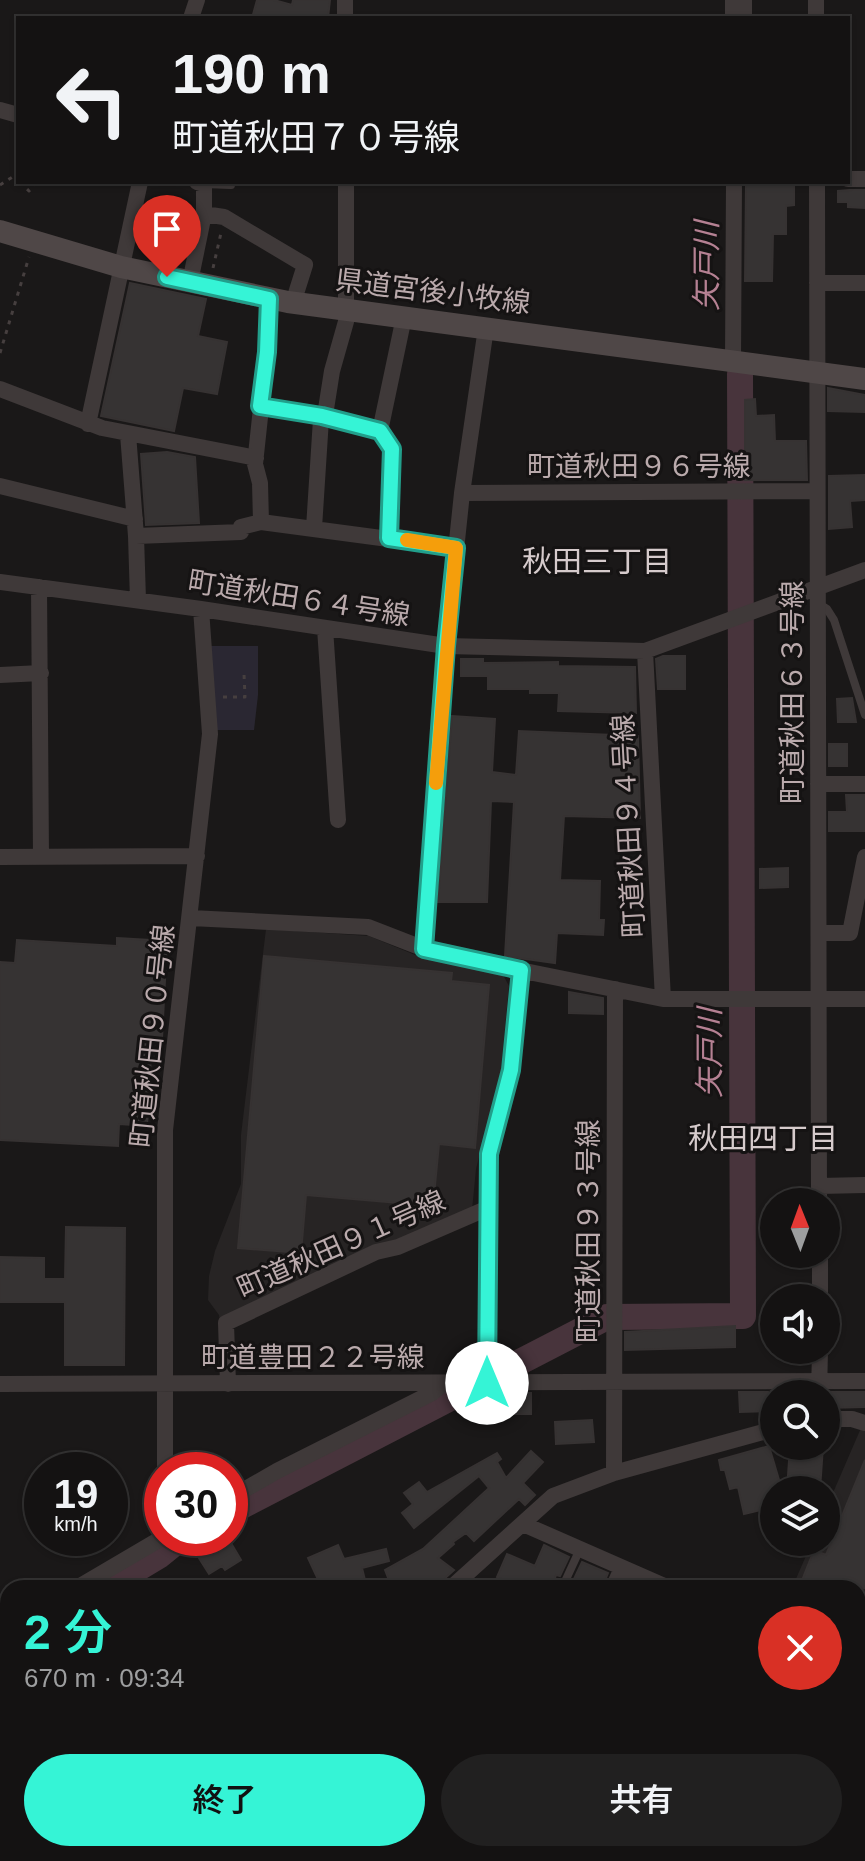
<!DOCTYPE html>
<html lang="ja">
<meta charset="utf-8">
<style>
body{margin:0;font-family:Arial,"Noto Sans JP",sans-serif;background:#212020;color:#f1f3f6;height:100vh;display:flex;flex-direction:column;font-size:30px;white-space:nowrap}
*{box-sizing:border-box;margin:0}
p{font-size:26px;color:#9d9e9f}
.icon{flex:none;width:44px;height:44px;fill:none;stroke:currentColor;stroke-width:2;stroke-linecap:round;stroke-linejoin:round}
.map{position:relative;flex:1;overflow:hidden}
.drawer{position:absolute;left:0px;top:1580px;width:866px;height:282px;display:flex;flex-direction:column;background:#141212;border-radius:24px 24px 0 0;box-shadow:0 2px 6px #0004,0 0 0 2px #333232}
.drawer>*{flex:none}
.top-card{position:absolute;left:16px;top:16px;width:834px;height:168px;border-radius:0px;box-shadow:0 2px 6px #0004,0 0 0 2px #333232;background:#141212;color:#f1f3f6;overflow:hidden}
.needle{width:52px;rotate:359deg}
.fabs{position:absolute;left:760px;top:1188px;display:grid;gap:16px}
.fabs a{display:grid;place-items:center;width:80px;height:80px;border-radius:50%;background:#141212;box-shadow:0 2px 6px #0004,0 0 0 2px #333232;font-size:40px}
.speed{position:absolute;left:24px;top:1452px;display:flex;gap:16px;font-size:40px;font-weight:700;text-align:center}
.speed>*{display:grid;place-content:center;width:104px;height:104px;border-radius:50%;background:#141212;box-shadow:0 2px 6px #0004,0 0 0 2px #333232;line-height:1}
.speed small{font-size:20px;font-weight:400}
.speed .limit{border:12px solid #d22;background:#fff;color:#111}
.pin{position:absolute;display:grid;place-items:center;width:68px;height:68px;color:#fff;margin:-82px -34px;border-radius:50% 50% 50% 0;rotate:-45deg;box-shadow:0 0 8px #0007}
.pin .icon{rotate:45deg}
.me{position:absolute;width:88px;margin:-44px;rotate:0deg;stroke-linejoin:round;filter:drop-shadow(0 0 6px #0008)}
.turn{display:flex;align-items:center;gap:28px;height:168px;padding:0 24px;font-size:36px}
.turn .icon{width:104px;height:104px;stroke-width:2.5}
.turn b{display:block;font-size:56px;line-height:68px}
.round{display:grid;place-items:center;flex:none;width:84px;height:84px;border-radius:42px;background:#212020}
.head{display:flex;align-items:center;justify-content:space-between;height:136px;padding:0 24px}
h1{font-size:48px;font-weight:600;line-height:60px;color:#35f4d6}
.cta{display:flex;gap:16px;margin-top:auto;padding:16px 24px}
.cta a{flex:1;height:92px;border-radius:48px;background:#35f4d6;color:#111;font-size:32px;font-weight:600;line-height:92px;text-align:center}
.cta a+a{background:#212020;color:#f1f3f6}
.map>svg:first-child{display:block}
.built{fill:#272424}
.green{fill:#2a2732}
.lines{fill:none;stroke-linecap:round;stroke-linejoin:round}
.river{stroke:#48343c;stroke-width:26}
.building{fill:#363333;stroke:#363232;stroke-width:2}
.path{stroke:#463f3f;stroke-width:3;stroke-dasharray:4 6;stroke-linecap:butt}
.service{stroke:#3f3939;stroke-width:8}
.minor{stroke:#3f3939;stroke-width:16}
.tertiary{stroke:#3f3939;stroke-width:20}
.secondary{stroke:#4f4747;stroke-width:22}
.route-casing{stroke:#229f8b;stroke-width:20}
.route{stroke:#35f4d6;stroke-width:14}
.slow{stroke:#f59e0b;stroke-width:14}
.labels{text-anchor:middle;stroke-width:6;stroke-linejoin:round;paint-order:stroke}
.street-label{font-size:28px;fill:#baaaac;stroke:#151313}
.water-label{font-size:30px;font-style:italic;fill:#b58193;stroke:#151313}
.neighbourhood-label{font-size:30px;fill:#d6cbcc;stroke:#151313}
</style>
<div class="map">
<svg width="865" height="1861" viewBox="0 0 865 1861">
<rect width="100%" height="100%" fill="#1a1818"/>
<path class="built" d="M266,929L369,936L425,959L502,973L509,986L501,1070L476,1169L472,1210L220,1322L219,1315L208,1300L209,1276L215,1251L241,1184V1135Z
M861,1428L865,1429V1861H698L681,1854H858V1588H792L812,1542H826V1509Z"/>
<path class="green" d="M210,646H258V695L254,730H216Z"/>
<g class="lines">
<path class="river" d="M230,1512L607,1317L743,1316L740,374
M105,1588L160,1555L181,1538
M0,1651L8,1646"/>
</g>
<path class="building" d="M257,0H274L292,5L293,0H330L328,18H252Z
M746,185H794V205L786,206V234H773L772,281H745Z
M849,190H865V208L848,207V202H838V191Z
M130,283L206,299L198,336L227,342L217,394L183,388L174,431L101,416Z
M828,388L865,395V412L828,411Z
M755,399L756,416L774,415L775,441H806L807,480H745V400Z
M167,452L195,457L199,523L146,525L141,454Z
M865,475V500L850,501L852,527L829,529V476Z
M663,656H685V689H658L656,659Z
M461,659H483V663L558,662V666L635,667L636,713L558,711L559,693H530V689H488V676H461Z
M852,698L856,722H838L837,699Z
M452,716L495,719L492,772L516,775L519,731L638,736L640,818L564,816L560,880L600,881L599,920H604L603,935L557,933L555,963L505,956L514,802L491,801L487,902H438Z
M829,744H847V766H829Z
M846,795H865V831H829V812H847Z
M788,868V887L760,888V869Z
M117,938L167,941L162,1039H152L147,1126L119,1124L118,1146L0,1140V962L15,963L17,940L117,946Z
M264,956L452,973L451,981L489,985L475,1148L439,1144L433,1206L306,1195L301,1253L238,1248Z
M569,992L603,998V1014L569,1013Z
M66,1227L125,1228L124,1365H65V1302H0V1257L44,1258V1279H65Z
M735,1326V1347L625,1350V1332Z
M739,1392H768L769,1411L740,1412Z
M830,1392H865V1407L827,1408Z
M501,1393H531V1414H501Z
M592,1420L594,1442L556,1444L555,1422Z
M769,1446L782,1490H774V1507L744,1514L738,1487L730,1489L725,1470H721L719,1460Z
M790,1446H823L820,1490H787Z
M531,1451L543,1462L523,1483L535,1495L525,1505L519,1499L474,1541L466,1533L453,1542L454,1544L438,1558L454,1570L443,1580L440,1588H392L385,1570L423,1549L489,1488L479,1476L414,1528L402,1513L413,1504L404,1493L419,1482L427,1492L497,1453L501,1459L497,1462L506,1478Z
M865,1460V1588H799L814,1550L826,1555Z
M208,1538H228L241,1560L225,1570L222,1566L209,1574L192,1547Z
M338,1545L344,1559L386,1549L389,1561L362,1568L367,1588H322L308,1558Z
M544,1545L569,1557L560,1576L556,1575L552,1588H520L497,1577L507,1554L535,1566Z
M582,1562L608,1573L602,1588H589L573,1581Z"/>
<g class="lines">
<path class="path" d="M20,182L29,191L36,182
M0,185L14,176L18,180
M213,268L221,233
M0,353L29,257
M223,697H245L244,674"/>
<path class="service" d="M204,184L231,185
M819,604L827,609L834,620L865,715
M562,1588L580,1549"/>
<path class="minor" d="M345,0V18
M733,0V18
M744,0V18
M816,0V18
M191,18L197,0
M0,110L18,115
M848,179H865
M817,182L819,1202
M204,214L224,217L305,265L293,303
M190,282L204,214V184L197,182
M817,283H865
M269,299L267,352L255,464L260,483L261,522L456,548
M346,310V182
M733,362L734,182
M0,389L102,428L256,458
M260,406L322,416L380,431
M88,424L140,182
M128,434L136,536L138,600
M0,486L135,519
M462,493L817,491
M314,528L321,419L326,409L332,371L349,311
M136,536L241,532V527L261,522
M389,538L392,449L380,431L404,317
M0,582L201,609L446,646L645,651L865,570
M39,587L41,857
M325,628L338,820
M645,651L663,999
M0,675L41,673
M818,784H865
M0,857L197,856
M191,918L368,927L435,953L663,999H865
M819,933H850L865,857
M424,949L446,646L462,493L486,328
M819,1186L865,1185
M820,1254V1298
M487,1383L489,1154L511,1070L521,970
M0,1384L865,1381
M228,1384L226,1323L376,1252L398,1247L488,1208
M819,1394L820,1350
M826,1419H852L865,1423
M165,1470V1130L210,734L201,609
M614,1473L615,989
M230,1498L277,1471L432,1393L443,1384
M523,1524L669,1588
M77,1588L162,1538
M451,1588L553,1496L614,1473L774,1429
M613,1588L622,1568
M858,1671L865,1674
M0,1825L8,1821
M192,1854L203,1861
M322,1854L326,1861
M674,1854L691,1861
M340,1861L342,1854
M411,1861L414,1854
M488,1861L491,1854"/>
<path class="tertiary" d="M0,1611L8,1626
M126,1854L130,1861"/>
<path class="secondary" d="M0,231L121,267L288,302L865,379"/>
</g>
<g class="lines">
<defs>
<path id="route" d="M167,277L269,299L267,352L260,406L322,416L380,431L392,449L389,538L456,548L446,646L424,949L521,970L511,1070L489,1154L487,1383"/>
</defs>
<use href="#route" class="route-casing"/>
<use href="#route" class="route"/>
<path class="slow" d="M407,540L456,548L436,783"/>
</g>
<g class="labels">
<g class="street-label">
<text transform="translate(433 291) rotate(7)" y="10">県道宮後小牧線</text>
<text x="639" y="476">町道秋田９６号線</text>
<text transform="translate(299 598) rotate(9)" y="10">町道秋田６４号線</text>
<text transform="translate(792 692) rotate(-90)" y="10">町道秋田６３号線</text>
<text transform="translate(628 826) rotate(-93)" y="10">町道秋田９４号線</text>
<text transform="translate(152 1036) rotate(-84)" y="10">町道秋田９０号線</text>
<text transform="translate(588 1231) rotate(-90)" y="10">町道秋田９３号線</text>
<text transform="translate(341 1244) rotate(-24)" y="10">町道秋田９１号線</text>
<text x="313" y="1367">町道豊田２２号線</text>
</g>
<g class="water-label">
<text transform="translate(707 266) rotate(-90)" y="10">矢戸川</text>
<text transform="translate(710 1053) rotate(-90)" y="10">矢戸川</text>
</g>
<g class="neighbourhood-label">
<text x="597" y="572">秋田三丁目</text>
<text x="763" y="1149">秋田四丁目</text>
</g>
</g>
</svg>
<div class="fabs">
<a><svg class="needle" viewBox="-14 -14 28 28"><path d="M0-13l5 13h-10z" fill="#e53935"/><path d="M0 13l5-13h-10z" fill="#9d9e9f"/></svg></a>
<a><svg class="icon" aria-label="sound" viewBox="0 0 24 24"><path d="M4 9h4l5-4v14l-5-4H4zM17 9q2 3 0 6"/></svg></a>
<a><svg class="icon" aria-label="search" viewBox="0 0 24 24"><circle cx="10" cy="10" r="6"/><path d="M15 15l6 6"/></svg></a>
<a><svg class="icon" aria-label="layers" viewBox="0 0 24 24"><path d="M12 4l9 5-9 5-9-5zM3 14l9 5 9-5"/></svg></a>
</div>
<div class="speed"><div>19<small>km/h</small></div><div class="limit">30</div></div>
<div class="pin" style="left:167px;top:277px;background:#d93025"><svg class="icon" aria-label="arrive" viewBox="0 0 24 24"><path d="M6 21V4h12l-3 4 3 4H6"/></svg></div>
<svg class="me" style="left:487px;top:1383px" viewBox="-20 -20 40 40"><circle r="19" fill="#fff"/><path d="M0-13L10 11 0 6-10 11z" fill="#35f4d6"/></svg>
<div class="top-card">
<div class="turn"><svg class="icon" aria-label="left" viewBox="0 0 24 24"><path d="M17 20v-9H6M10 6l-5 5 5 5"/></svg><div><b>190 m</b>町道秋田７０号線</div></div>
</div>
<section class="drawer">
<div class="head"><div><h1>2 分</h1><p>670 m · 09:34</p></div><a class="round" style="background:#d93025;color:#fff"><svg class="icon" aria-label="close" viewBox="0 0 24 24"><path d="M6 6l12 12M18 6L6 18"/></svg></a></div>
<div class="cta"><a>終了</a><a>共有</a></div>
</section>
</div>
